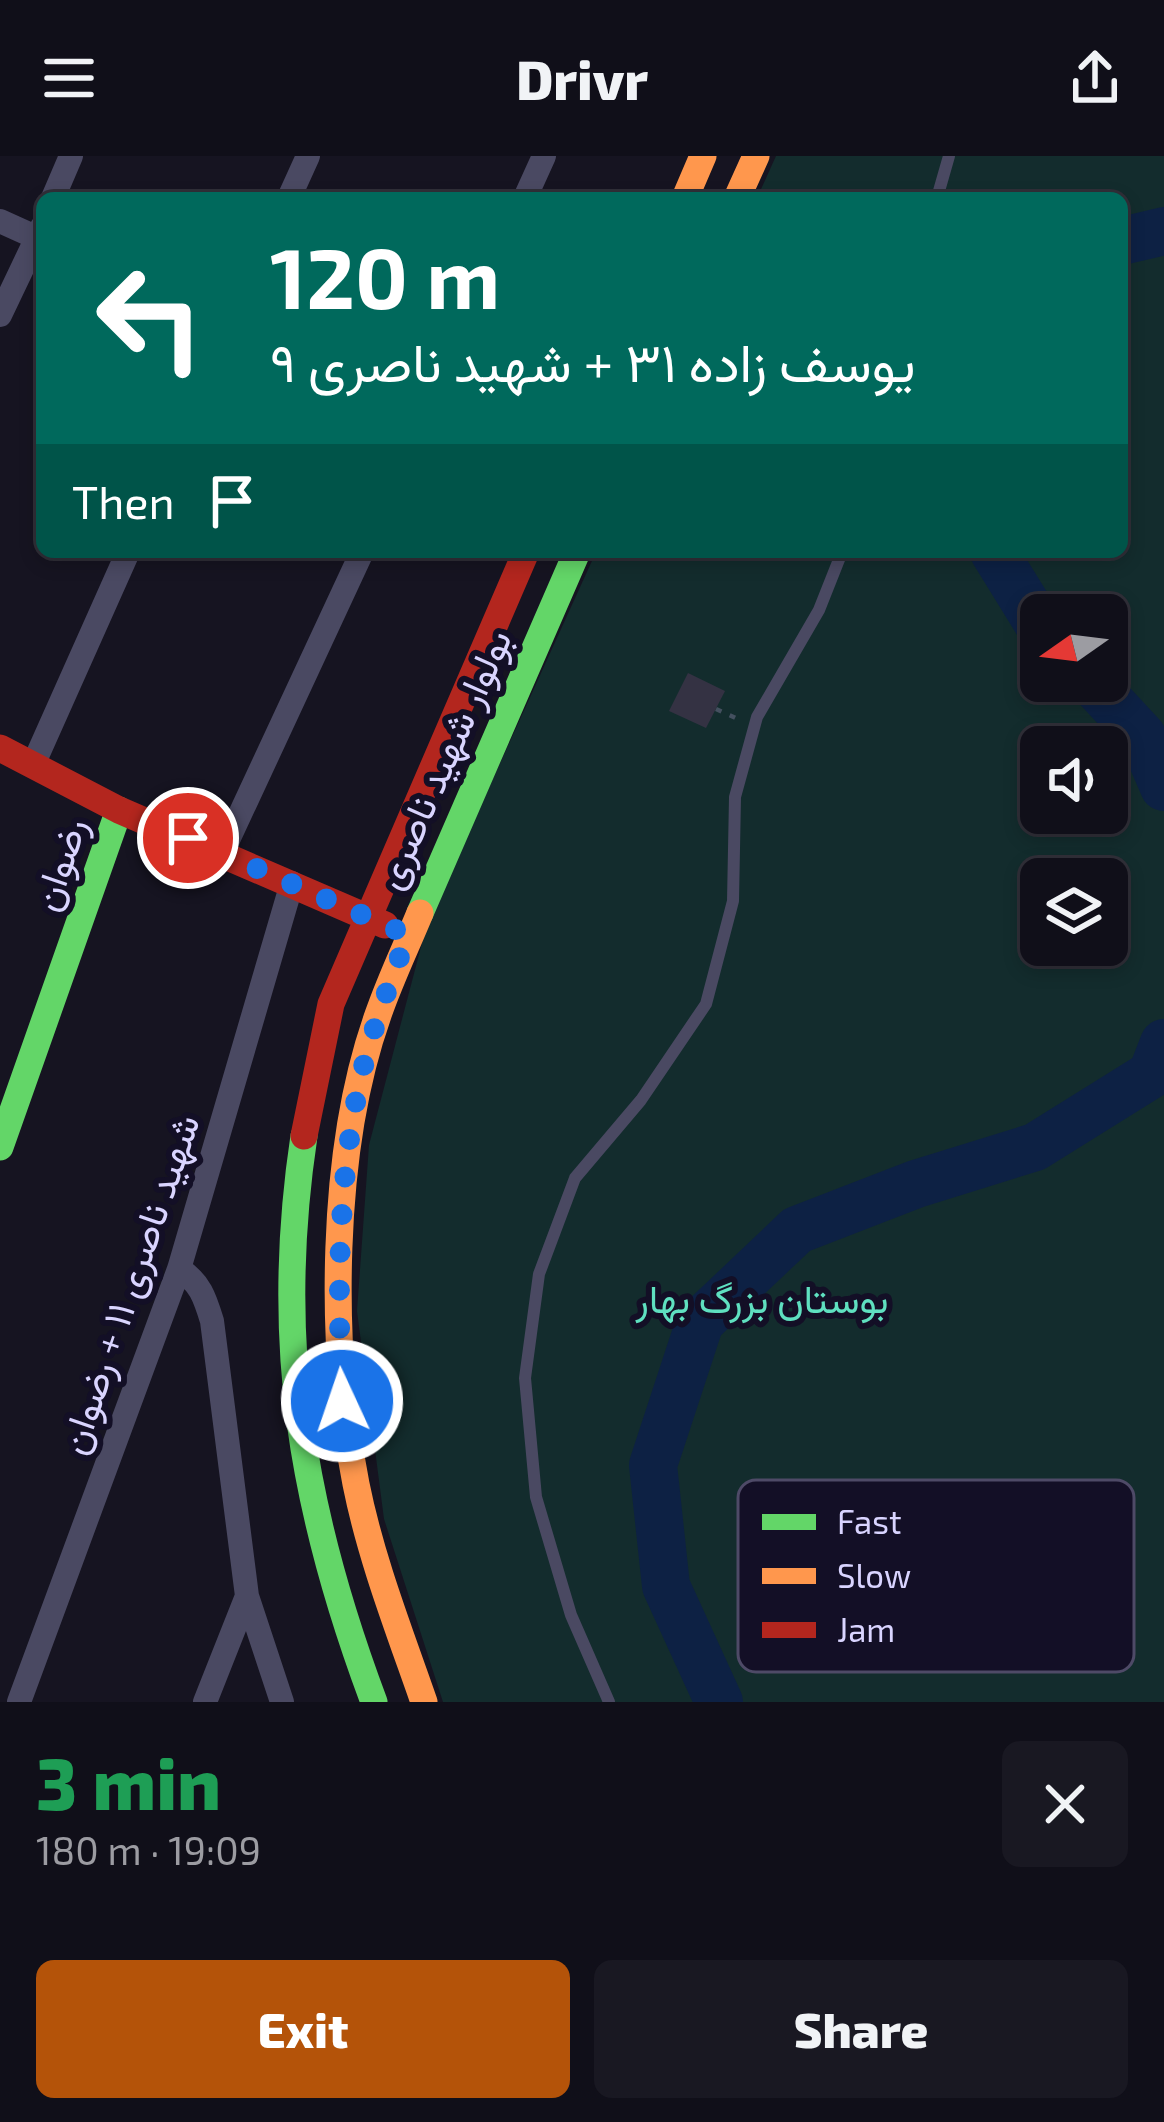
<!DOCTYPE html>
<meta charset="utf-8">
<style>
body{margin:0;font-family:"Exo 2",Vazirmatn,sans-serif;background:#191822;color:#f1f3f6;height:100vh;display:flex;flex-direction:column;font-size:45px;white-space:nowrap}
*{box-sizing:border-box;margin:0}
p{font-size:39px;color:#9c9ca2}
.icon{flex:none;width:66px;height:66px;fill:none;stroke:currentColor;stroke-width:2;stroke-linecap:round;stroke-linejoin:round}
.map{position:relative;height:1546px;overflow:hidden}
.side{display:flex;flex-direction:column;background:#100f19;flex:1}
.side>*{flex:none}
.guide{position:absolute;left:36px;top:36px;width:1092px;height:366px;border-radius:18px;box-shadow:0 6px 18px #0003,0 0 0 3px #302f38;background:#00695c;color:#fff;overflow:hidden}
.needle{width:78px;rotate:256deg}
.fabs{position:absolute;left:1020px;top:438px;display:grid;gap:24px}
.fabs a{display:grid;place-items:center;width:108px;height:108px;border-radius:18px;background:#100f19;box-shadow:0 6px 18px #0003,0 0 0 3px #302f38;font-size:60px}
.pin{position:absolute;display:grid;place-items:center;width:102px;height:102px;color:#fff;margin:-51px;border:6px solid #fff;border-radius:50%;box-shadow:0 3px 12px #0007}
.me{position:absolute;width:132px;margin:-66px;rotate:357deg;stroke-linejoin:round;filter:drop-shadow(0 0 9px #0008)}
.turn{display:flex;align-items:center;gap:42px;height:252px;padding:0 36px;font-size:54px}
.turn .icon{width:156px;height:156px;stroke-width:2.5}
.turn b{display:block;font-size:84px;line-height:102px}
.then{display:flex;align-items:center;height:114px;padding:0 36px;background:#0003;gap:24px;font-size:45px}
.round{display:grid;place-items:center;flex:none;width:126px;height:126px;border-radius:18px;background:#191822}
.headline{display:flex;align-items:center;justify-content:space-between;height:204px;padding:0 36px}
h1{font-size:72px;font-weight:800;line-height:90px;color:#1e9e55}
.button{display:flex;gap:24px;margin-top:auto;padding:24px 36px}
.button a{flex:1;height:138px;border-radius:18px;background:#b45309;color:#fff;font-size:48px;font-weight:800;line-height:138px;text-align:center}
.button a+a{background:#191822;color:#f1f3f6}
header{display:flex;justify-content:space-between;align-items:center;height:156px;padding:0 36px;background:#100f19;font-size:54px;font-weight:800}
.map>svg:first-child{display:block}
.green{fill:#132c2d;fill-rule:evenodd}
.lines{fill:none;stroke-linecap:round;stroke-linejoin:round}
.river{stroke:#0d2144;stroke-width:48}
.building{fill:#343243}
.path{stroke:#44505f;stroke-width:4.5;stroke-dasharray:6 9;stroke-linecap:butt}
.lane{stroke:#4a4962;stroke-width:12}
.street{stroke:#4a4962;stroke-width:24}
.fast{stroke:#63d668;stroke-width:27}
.slow{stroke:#ff974d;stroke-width:27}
.jam{stroke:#b3261e;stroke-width:27}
.route{stroke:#1a73e8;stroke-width:21;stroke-dasharray:0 37.8}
.labels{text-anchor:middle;stroke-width:12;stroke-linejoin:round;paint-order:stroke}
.street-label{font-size:39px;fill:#d9d4ff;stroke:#130f26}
.park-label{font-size:39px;fill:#5fe0c0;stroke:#130f26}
.key{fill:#130f26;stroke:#4e4a67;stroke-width:3}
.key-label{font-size:33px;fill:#d9d4ff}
</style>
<header><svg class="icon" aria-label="menu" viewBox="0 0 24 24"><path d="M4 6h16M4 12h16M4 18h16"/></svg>Drivr<svg class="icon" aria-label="share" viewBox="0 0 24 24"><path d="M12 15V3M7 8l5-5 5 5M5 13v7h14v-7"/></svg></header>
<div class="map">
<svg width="1164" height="1546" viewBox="0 0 1164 1546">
<rect width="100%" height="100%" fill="#161421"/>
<path class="green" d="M776,0H1164V1546H443L384,1363L357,1155L369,989L427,768L596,396H1122V42H757ZM1041,459H1107V525H1041ZM1041,591H1107V657H1041ZM1041,723H1107V789H1041Z"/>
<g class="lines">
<path class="river" d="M1122,85L1164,75
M994,396L1041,472
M1091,525L1142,580L1164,631
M719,1546L666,1430L653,1309L700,1166L797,1074L916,1028L1035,991L1152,918L1164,887"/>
</g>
<path class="building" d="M688,517L725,535L706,572L669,555Z"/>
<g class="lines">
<path class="path" d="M716,553L738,563"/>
<path class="lane" d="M937,42L949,0
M609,1546L571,1459L536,1341L525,1222L539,1118L575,1022L641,944L706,848L733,745L735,641L757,561L819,454L842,396"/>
<path class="street" d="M53,42L71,0
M289,42L308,0
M525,42L544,0
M0,65L42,84
M0,159L42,71
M33,609L128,396
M222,697L362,396
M179,1113C200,1126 205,1142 212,1165L247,1440L282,1546
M19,1546L179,1113L292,727
M205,1546L247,1440"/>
<path class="fast" d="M420,757L577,396
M304,980C273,1185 302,1354 374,1546
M0,991L119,654"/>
<path class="slow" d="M685,42L703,0
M737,42L756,0
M420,757C406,791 390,824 378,859C330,994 329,1189 356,1328C371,1403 399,1474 424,1546"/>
<path class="jam" d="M0,592L119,654L385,769
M304,980L331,848L526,396"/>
</g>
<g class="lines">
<path class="route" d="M188,682L408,779C391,823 375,866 363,912C337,1020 337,1135 342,1245"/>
</g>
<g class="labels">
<g class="street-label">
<text transform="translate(443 603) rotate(-66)" y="14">بولوار شهید ناصری</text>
<text transform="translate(59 708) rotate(-71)" y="14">رضوان</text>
<text transform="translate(129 1128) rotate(-71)" y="14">شهید ناصری ۱۱ + رضوان</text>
</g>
<g class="park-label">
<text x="762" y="1157">بوستان بزرگ بهار</text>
</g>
</g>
<rect x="738" y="1324" width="396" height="192" rx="18" class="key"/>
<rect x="762" y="1358" width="54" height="16" fill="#63d668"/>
<rect x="762" y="1412" width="54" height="16" fill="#ff974d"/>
<rect x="762" y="1466" width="54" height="16" fill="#b3261e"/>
<g class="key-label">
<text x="837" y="1378">Fast</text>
<text x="837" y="1432">Slow</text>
<text x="837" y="1486">Jam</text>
</g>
</svg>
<div class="fabs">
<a><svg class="needle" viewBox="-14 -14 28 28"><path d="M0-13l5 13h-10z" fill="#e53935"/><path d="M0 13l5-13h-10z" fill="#9c9ca2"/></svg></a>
<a><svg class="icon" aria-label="sound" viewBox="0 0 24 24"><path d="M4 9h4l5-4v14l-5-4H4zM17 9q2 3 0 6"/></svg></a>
<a><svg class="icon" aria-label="layers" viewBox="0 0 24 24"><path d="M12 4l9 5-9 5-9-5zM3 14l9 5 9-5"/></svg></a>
</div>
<div class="pin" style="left:188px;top:682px;background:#d93025"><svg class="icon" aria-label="arrive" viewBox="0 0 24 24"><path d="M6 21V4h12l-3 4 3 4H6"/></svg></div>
<svg class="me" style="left:342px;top:1245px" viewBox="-20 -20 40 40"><circle r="17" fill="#1a73e8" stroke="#fff" stroke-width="3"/><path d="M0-11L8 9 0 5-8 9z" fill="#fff"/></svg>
<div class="guide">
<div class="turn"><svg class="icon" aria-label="left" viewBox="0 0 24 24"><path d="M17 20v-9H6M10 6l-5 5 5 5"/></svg><div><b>120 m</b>یوسف زاده ۳۱ + شهید ناصری ۹</div></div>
<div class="then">Then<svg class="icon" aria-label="arrive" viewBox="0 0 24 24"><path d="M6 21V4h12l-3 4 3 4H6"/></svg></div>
</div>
</div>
<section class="side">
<div class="headline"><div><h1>3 min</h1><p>180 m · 19:09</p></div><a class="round"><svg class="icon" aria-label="close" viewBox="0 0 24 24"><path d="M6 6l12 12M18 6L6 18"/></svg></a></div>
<div class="button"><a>Exit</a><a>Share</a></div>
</section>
